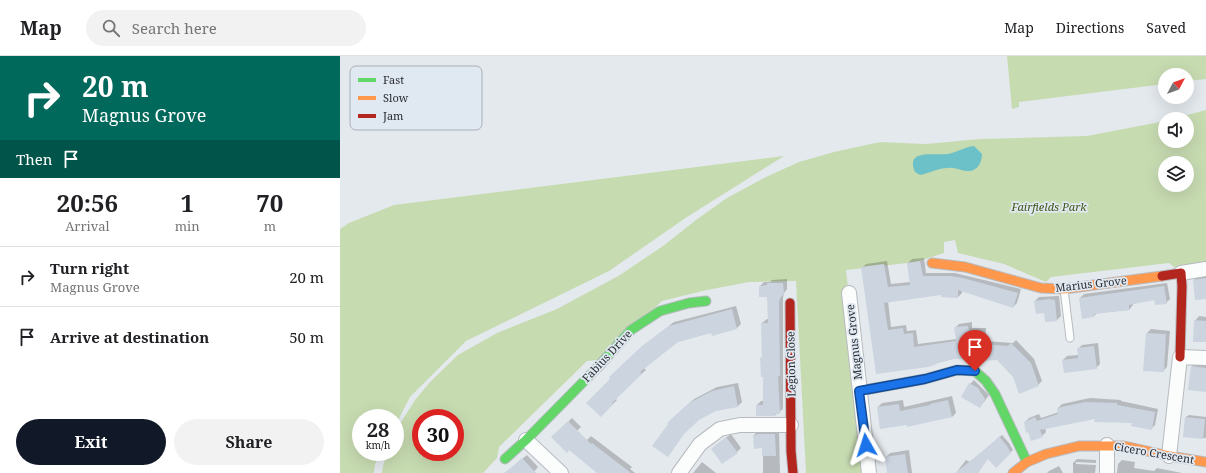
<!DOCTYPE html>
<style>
body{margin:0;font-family:"Noto Serif",serif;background:#f2f2f2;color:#202124;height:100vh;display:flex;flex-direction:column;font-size:15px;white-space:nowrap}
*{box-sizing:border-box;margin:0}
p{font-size:13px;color:#757577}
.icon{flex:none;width:22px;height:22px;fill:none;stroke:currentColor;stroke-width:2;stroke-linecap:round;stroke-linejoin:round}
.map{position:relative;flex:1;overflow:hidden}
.details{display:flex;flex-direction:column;background:#fff;width:340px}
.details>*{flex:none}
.banner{background:#00695c;color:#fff;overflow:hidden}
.needle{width:26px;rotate:49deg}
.buttons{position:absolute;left:818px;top:12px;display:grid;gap:8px}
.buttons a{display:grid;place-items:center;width:36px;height:36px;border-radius:50%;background:#fff;box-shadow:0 4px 16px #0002;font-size:20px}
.speed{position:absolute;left:12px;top:353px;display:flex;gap:8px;font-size:20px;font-weight:700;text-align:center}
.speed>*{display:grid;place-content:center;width:52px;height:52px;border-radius:50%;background:#fff;box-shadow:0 4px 16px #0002;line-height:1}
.speed small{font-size:10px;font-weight:400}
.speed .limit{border:6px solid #d22;background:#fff;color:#111}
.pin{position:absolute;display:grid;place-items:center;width:34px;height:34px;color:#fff;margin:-41px -17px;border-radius:50% 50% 50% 0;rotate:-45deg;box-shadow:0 0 4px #0007}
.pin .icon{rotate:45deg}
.me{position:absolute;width:44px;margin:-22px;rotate:354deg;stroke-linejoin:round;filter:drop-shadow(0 0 3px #0008)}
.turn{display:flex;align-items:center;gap:14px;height:84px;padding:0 16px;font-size:18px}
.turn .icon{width:52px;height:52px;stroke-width:2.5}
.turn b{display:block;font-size:28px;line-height:34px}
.then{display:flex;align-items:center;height:38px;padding:0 16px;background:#0003;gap:8px;font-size:15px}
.eta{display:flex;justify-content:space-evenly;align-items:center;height:68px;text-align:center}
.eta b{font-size:24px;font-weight:700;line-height:28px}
.button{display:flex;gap:8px;margin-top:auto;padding:8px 16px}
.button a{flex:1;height:46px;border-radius:24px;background:#111827;color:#fff;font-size:16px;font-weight:700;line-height:46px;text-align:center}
.button a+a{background:#f2f2f2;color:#202124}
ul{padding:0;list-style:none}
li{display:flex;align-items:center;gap:12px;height:60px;padding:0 16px;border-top:1px solid #e0e0e0}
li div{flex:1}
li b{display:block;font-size:15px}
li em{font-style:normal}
header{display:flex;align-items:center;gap:24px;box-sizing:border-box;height:56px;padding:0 20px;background:#fff;border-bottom:1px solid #e0e0e0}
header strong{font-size:19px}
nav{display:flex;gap:22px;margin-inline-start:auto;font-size:14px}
.search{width:280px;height:36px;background:#f2f2f2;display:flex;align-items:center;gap:10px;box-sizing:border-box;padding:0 14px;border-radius:22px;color:#757577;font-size:15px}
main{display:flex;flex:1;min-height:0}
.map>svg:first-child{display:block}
.green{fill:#c7dbb1;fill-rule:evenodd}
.water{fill:#6cc0c8}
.shadow{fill:#0003}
.building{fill:#cbd4df}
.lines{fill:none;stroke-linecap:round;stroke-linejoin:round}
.lane-casing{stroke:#b7bbbf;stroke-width:9}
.street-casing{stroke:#b7bbbf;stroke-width:16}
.fast-casing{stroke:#b7bbbf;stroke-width:11}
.slow-casing{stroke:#b7bbbf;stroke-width:11}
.jam-casing{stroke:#b7bbbf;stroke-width:11}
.lane{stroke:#fbfcfc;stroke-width:7}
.street{stroke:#fbfcfc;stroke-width:14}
.fast{stroke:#63d668;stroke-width:9}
.slow{stroke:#ff974d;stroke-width:9}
.jam{stroke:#b3261e;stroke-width:9}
.route-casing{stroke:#114b97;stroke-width:10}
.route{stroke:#1a73e8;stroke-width:7}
.labels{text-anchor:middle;stroke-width:3.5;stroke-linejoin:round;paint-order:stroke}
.park-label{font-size:11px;font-style:italic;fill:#3e5411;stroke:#e0e8f2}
.street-label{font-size:11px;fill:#2a2d31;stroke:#e0e8f2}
.key{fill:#e0e8f2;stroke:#a9b0b8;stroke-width:1}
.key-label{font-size:11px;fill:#2a2d31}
</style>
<header>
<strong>Map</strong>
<div class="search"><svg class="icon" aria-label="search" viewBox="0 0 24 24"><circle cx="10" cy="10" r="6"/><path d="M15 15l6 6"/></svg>Search here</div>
<nav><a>Map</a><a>Directions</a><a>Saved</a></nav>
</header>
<main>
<section class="details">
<div class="banner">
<div class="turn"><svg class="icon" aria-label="right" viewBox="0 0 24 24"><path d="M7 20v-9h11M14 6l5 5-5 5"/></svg><div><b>20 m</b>Magnus Grove</div></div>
<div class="then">Then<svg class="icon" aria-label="arrive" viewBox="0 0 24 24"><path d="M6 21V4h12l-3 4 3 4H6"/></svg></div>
</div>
<div class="eta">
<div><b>20:56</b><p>Arrival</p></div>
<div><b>1</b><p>min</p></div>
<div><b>70</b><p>m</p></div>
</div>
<ul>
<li><svg class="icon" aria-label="right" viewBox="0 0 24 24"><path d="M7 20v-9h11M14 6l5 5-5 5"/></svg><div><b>Turn right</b><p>Magnus Grove</p></div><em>20 m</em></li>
<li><svg class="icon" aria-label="arrive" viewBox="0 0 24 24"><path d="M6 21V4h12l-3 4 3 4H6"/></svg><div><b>Arrive at destination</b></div><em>50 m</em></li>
</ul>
<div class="button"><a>Exit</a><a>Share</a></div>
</section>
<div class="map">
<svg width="866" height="417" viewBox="0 0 866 417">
<rect width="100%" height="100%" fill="#e4e9ee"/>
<path class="green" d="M667,0H866V23L847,25V19H825V28L679,46V51L672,53Z
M866,54V206L834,211L829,207L711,221L706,226L664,208L618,197L615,184L604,186V197L576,206L506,214L529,417H466L456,225L409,226L367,234L322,245L258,304L247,305L159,391L157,402L143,417H42L43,410L48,396H55V379L61,366L75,344L90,326L118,299L157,277L217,253L280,219L323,190L356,164L387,142L426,121L459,106L494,96L540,86L586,88L640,83L747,80L825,65V85H847V63H832ZM825,107H847V129H825ZM81,362H115V396H81Z
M444,100L347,161L269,215L126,285L70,341L55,370V362H21V396H41L35,408L34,417H0V173L9,167L54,149Z"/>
<path class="water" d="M634,90L642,98C642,107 637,116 627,115C621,115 615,111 608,112C598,112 590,117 580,119L575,116C565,92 595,100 607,98C616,97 624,91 634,90Z"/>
<path class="shadow" d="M584,202L586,217H615L681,233L677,247L673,251L622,234V237L618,241L602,238L548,245L551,271L566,269L567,275L576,274L578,288L617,283L615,272L619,268L632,266V272H646L645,285L673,287L676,284L694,303L702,325L698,329L674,320L658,303L645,302H617L597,307L537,317L522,212L526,208L547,205L551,228L570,226L568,207L572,203Z
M866,219V242L854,224L858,220Z
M447,223V233L444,237L443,242V353L434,360L417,349L421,345H424V320L421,302L423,300L422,267L427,263H429L428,240L420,230L424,226H430L432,224Z
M827,227L830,243L826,247L815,243L793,247V249L789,254L757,257L754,260L740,242L744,238Z
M719,240L721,260L717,264L706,265L705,256L695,245L699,241Z
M396,250L401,268L397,272L372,276L337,286L304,312L306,314L275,342L277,344L261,360L307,287L334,266Z
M859,260L866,261V285L855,265Z
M811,273L830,275L827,311L823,315L807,277Z
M758,287L760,308L756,312L723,304L727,300L738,299V293L742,289Z
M856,306L866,307V335L852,310Z
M634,324L649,339L640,351L630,328Z
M398,327L402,346L398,350L376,354L359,363L347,374L332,363L354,343L377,331Z
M612,340L616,357L612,361L568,368L538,351L542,347L563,344L564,351Z
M750,342L781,344V345L818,353L815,369L811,373L793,366L756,362L705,372L706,376L702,380L685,366L689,362L699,358L701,362L719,356L718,352L722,348Z
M849,359L866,361V382H862L846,361Z
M232,362L241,371L221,390L213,381Z
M439,374L440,417H423V391L414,379L418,375Z
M391,378L401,392L397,396L376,389Z
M662,379L669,387L673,394L656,410L648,402L638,417H616L626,404L630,406Z
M251,380L292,411L290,413L295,417H258L247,384Z
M569,394L572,417H548L546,401L550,397Z
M187,399L198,411L193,417H165Z
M737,403L756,404V407L736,406V408L756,409L755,417H733V407Z
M782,404L795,406L794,412L814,415L817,412L842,417H777L778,408Z
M362,406L376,417H353Z
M719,410L723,417H707L709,415Z"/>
<path class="building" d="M580,205L583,220H610L623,222L678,237L673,252L618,234V242L601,241V239L544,247L548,274L563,272L564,278L573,277L574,291L616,285L614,271L628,270L629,275H642V288L668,290L671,287L691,307L699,330L679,338L673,321L657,304L642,305L643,303L636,304L614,303L596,307L597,308L588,311L536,318L521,211L544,208L548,231L570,229L567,207Z
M866,222V243L855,244L853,224Z
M427,227H443L444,238L440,242L439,247L440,320H438L440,358H435V360H416V349H423V321H421L420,302H422L421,267H428L427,241H419V230L427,229Z
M824,230L827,248L815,249L814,244L789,249V254L754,258V261L742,263L739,242Z
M709,243L715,244L717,265L705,266L704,257L696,258L694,245Z
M392,253L397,273L372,280L371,277L338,286L300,316L302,318L272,347L273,348L261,361L246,347L270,323L269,321L302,290L329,270Z
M854,264L866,265V286H853Z
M806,277L826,278L824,316L803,315Z
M754,290L757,313L724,317L722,304L738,302L737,292Z
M851,310L866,312V336L848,334Z
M629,327L638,332L645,343L640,352L621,341Z
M394,330L398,351L376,355L359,364L344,378L328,401L312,390L328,368L327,367L349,347L372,335Z
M608,344L612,361L567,371V369L540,373L537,351L559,348L560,355L590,349V348Z
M745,346L777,347V349L815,356L812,374L791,370L792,367L754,366L755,363L700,374L703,381L691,385L688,376L686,377L684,366L695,361L697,365L718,358L717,352Z
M845,361L865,363L863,383L843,381Z
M228,365L251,388L252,387L291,417H257L229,394L227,397L211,381Z
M417,378H435L436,400H422V392L414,393L413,379H417Z
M659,380L667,390L671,397L656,412L648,403L638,417H615L652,388Z
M386,381L398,397L382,408L371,393Z
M565,398L568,417H547L545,401Z
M182,402L196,417H164L172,411Z"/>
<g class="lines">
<defs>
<path id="lane" d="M724,233L730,282"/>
<path id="street" d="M841,217L866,213
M509,237L529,417
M186,384L221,417
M767,389V417
M829,400L840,301L866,302
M339,417L360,388L380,373L400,369H451"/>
<path id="fast" d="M519,335L585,323L617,314L635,315L646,325L655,338L687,406
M165,403L186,384L258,311L291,274L320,255L349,247L366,245"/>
<path id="slow" d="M592,207L625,211L701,232L724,233L822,220
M673,417L687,406L706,398L739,390H784L829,400L866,406"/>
<path id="jam" d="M822,220L841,217L842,230L840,301
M450,247L451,395L453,417"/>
</defs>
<use href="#lane" class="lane-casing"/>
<use href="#street" class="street-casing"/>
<use href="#fast" class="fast-casing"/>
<use href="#slow" class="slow-casing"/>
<use href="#jam" class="jam-casing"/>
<use href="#lane" class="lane"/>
<use href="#street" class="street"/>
<use href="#fast" class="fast"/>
<use href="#slow" class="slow"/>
<use href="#jam" class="jam"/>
</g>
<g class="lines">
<defs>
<path id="route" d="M526,389L519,335L585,323L617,314L635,315"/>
</defs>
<use href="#route" class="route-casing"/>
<use href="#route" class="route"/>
</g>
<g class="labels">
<g class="park-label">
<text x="709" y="155">Fairfields Park</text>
</g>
<g class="street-label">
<text transform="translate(751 228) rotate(-6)" y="4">Marius Grove</text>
<text transform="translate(514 286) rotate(-96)" y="4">Magnus Grove</text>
<text transform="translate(267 300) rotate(-47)" y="4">Fabius Drive</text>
<text transform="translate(451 308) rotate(-91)" y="4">Legion Close</text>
<text transform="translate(814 397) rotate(10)" y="4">Cicero Crescent</text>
</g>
</g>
<rect x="10" y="10" width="132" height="64" rx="6" class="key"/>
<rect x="18" y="22" width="18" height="4" fill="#63d668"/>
<rect x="18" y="40" width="18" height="4" fill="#ff974d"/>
<rect x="18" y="58" width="18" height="4" fill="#b3261e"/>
<g class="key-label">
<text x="43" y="28">Fast</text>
<text x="43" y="46">Slow</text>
<text x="43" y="64">Jam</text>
</g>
</svg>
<div class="buttons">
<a><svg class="needle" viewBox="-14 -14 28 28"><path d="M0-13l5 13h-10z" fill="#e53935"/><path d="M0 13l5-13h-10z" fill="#757577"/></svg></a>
<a><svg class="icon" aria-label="sound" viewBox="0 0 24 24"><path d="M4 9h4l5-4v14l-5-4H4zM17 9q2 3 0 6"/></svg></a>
<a><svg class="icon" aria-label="layers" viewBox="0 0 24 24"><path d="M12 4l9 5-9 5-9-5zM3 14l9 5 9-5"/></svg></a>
</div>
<div class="speed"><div>28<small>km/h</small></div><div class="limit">30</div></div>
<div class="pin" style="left:635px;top:315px;background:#d93025"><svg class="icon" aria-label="arrive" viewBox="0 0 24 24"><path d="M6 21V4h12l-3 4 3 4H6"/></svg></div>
<svg class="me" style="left:526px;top:389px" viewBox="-20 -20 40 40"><path d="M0-17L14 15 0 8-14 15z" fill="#1a73e8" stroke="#fff" stroke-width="4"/></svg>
</div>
</main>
